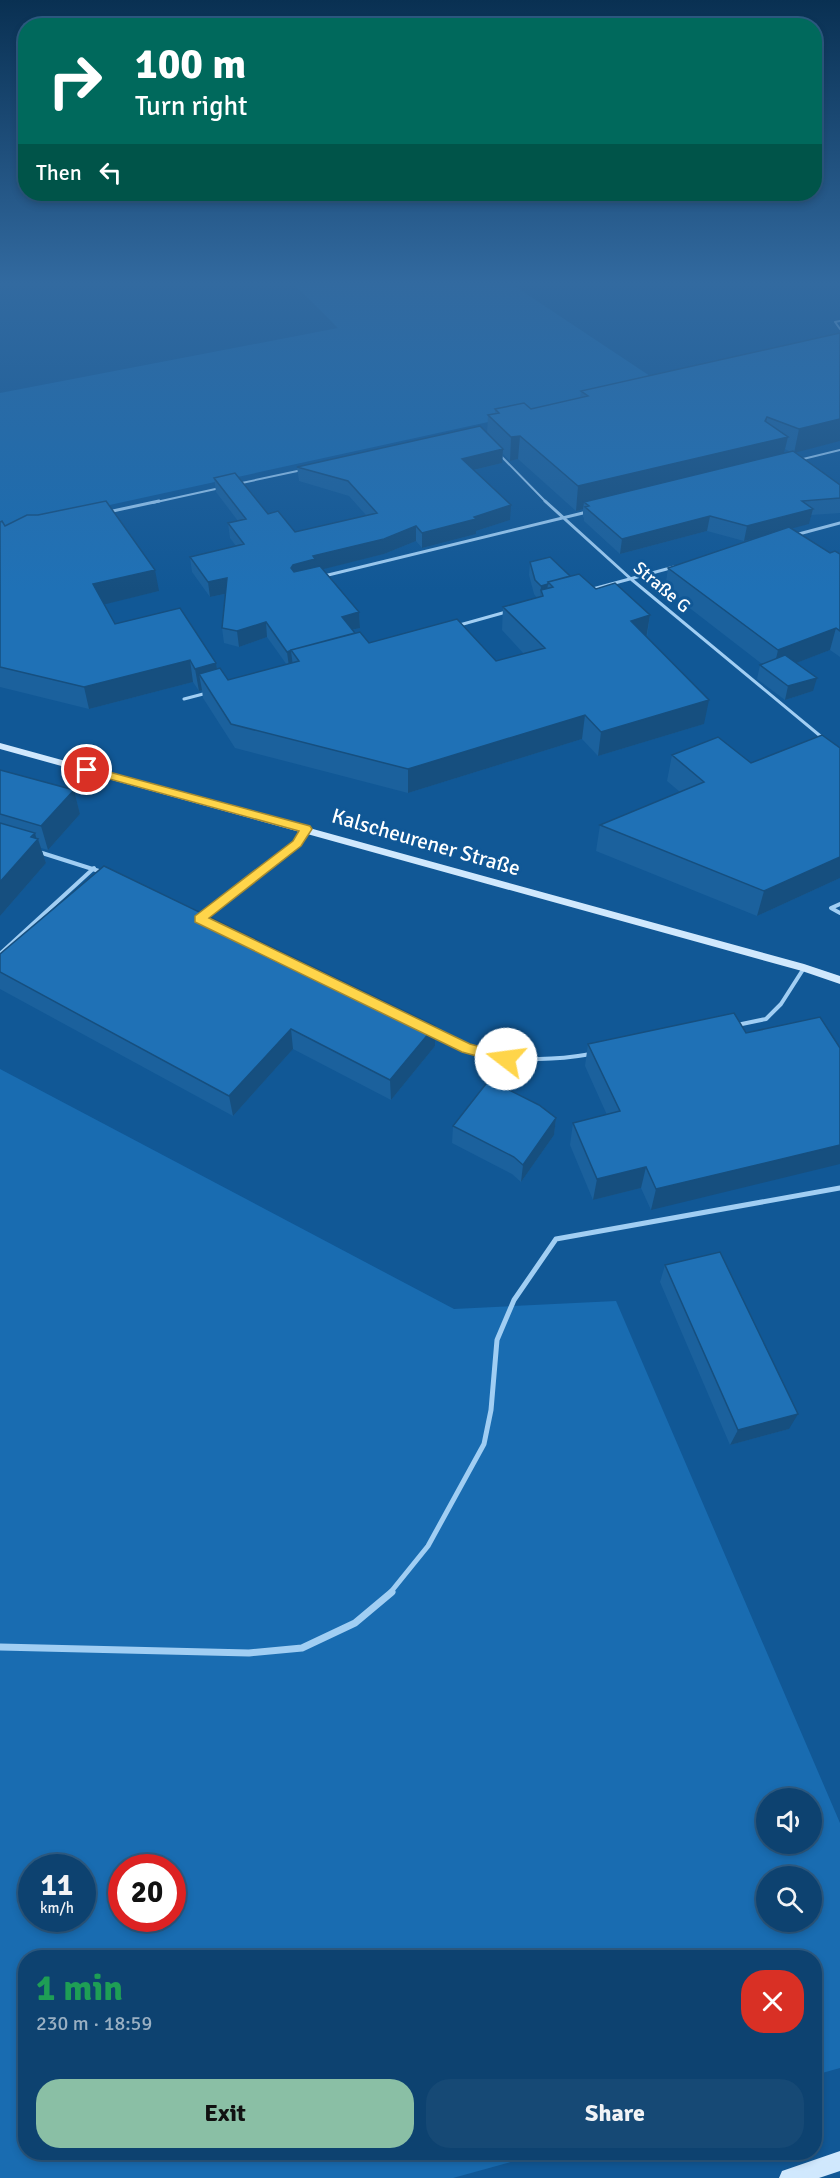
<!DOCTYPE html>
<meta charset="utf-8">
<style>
body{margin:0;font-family:Signika,sans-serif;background:#164975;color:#f1f3f6;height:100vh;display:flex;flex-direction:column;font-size:22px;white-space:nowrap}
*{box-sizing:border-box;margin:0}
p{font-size:20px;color:#9ab0c3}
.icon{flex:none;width:33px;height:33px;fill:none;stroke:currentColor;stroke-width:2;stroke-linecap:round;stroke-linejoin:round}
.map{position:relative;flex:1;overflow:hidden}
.details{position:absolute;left:18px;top:1950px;width:804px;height:210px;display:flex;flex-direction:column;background:#0d4270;border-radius:24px;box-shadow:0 3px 9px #0003,0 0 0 2px #2d5b83}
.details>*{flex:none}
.guide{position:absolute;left:18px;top:18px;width:804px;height:183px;border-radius:24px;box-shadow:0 3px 9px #0003,0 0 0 2px #2d5b83;background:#00695c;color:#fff;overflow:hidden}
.controls{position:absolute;left:756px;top:1788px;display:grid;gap:12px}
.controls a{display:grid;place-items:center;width:66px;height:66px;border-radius:50%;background:#0d4270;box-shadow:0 3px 9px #0003,0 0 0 2px #2d5b83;font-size:30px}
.speed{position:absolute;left:18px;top:1854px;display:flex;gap:12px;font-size:30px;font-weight:700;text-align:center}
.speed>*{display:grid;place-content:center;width:78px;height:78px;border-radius:50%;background:#0d4270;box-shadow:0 3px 9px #0003,0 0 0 2px #2d5b83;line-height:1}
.speed small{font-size:15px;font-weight:400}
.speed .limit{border:9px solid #d22;background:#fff;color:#111}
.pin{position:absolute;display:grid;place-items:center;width:51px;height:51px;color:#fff;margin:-26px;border:3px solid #fff;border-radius:50%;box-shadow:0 2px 6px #0007}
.me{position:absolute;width:66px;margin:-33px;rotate:285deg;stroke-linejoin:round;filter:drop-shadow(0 0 4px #0008)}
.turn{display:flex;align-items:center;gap:21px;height:126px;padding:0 18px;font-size:27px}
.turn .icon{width:78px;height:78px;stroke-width:2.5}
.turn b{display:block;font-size:42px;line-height:51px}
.then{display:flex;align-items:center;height:57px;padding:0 18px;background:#0003;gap:12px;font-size:22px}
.round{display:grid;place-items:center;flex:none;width:63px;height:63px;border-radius:24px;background:#164975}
.summary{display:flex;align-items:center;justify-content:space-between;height:102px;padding:0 18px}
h1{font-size:36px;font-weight:700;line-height:45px;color:#1e9e55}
.cta{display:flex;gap:12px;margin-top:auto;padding:12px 18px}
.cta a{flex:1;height:69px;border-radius:24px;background:#8abfa5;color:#111;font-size:24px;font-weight:700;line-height:69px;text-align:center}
.cta a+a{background:#164975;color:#f1f3f6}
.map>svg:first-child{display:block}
.green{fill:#196cb1;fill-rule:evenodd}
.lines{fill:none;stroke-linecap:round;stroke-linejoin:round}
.service-far4{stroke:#a1cef3;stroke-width:2}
.service-far3{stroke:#a1cef3;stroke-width:3}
.service-far2{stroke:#a1cef3;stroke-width:4}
.service-far1{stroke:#a1cef3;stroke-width:5}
.service{stroke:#a1cef3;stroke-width:7}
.secondary{fill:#d0e8fd;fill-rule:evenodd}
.wall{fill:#1b619d;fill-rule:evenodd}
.shaded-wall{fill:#164f7f}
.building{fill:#1f71b6;stroke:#164f7f;stroke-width:1.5}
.route{fill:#ffd54a;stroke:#a68a30;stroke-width:1.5}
.labels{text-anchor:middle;stroke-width:6;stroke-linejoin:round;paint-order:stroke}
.far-street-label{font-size:18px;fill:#fff;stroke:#115896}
.street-label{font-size:21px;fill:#fff;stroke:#115896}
</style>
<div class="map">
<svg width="840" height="2178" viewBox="0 0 840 2178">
<rect width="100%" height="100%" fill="#115896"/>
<path class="green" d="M295,285H513L662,384L0,529V393L338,328Z
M0,1069L454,1309L616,1301L840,1823V2068L815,2075L814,1958H26V2152L543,2153L453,2178H0ZM766,1798H812V1844H766ZM32,1868H82V1918H32ZM122,1868H172V1918H122ZM766,1876H812V1922H766Z"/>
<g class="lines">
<path class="service-far4" d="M840,321L835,322L840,329
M499,454L547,503
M799,460L840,450
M237,484L302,470
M152,503L220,488"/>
<path class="service-far3" d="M545,501L631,579L824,739
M108,512L159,501
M795,535L840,523
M324,576L587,512
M589,590L674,567
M456,626L506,612
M184,699L207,693"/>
<path class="service-far2" d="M39,852L102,872
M840,904L831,908L840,913
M202,917L297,843L306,829
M0,954L94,868
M737,1025L766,1019L781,1004L804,968
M431,1031C489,1058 528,1065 591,1054"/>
<path class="service-far1" d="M390,1593L428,1546L484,1444L491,1410L497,1340L514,1300L556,1239L840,1188"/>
<path class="service" d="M0,1647L249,1653L302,1648L355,1623L392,1592"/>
<path class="secondary" d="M0,743L804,964L840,976V984L802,971L0,749Z
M840,2151V2171L819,2178H779L782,2171Z"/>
</g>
<path class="wall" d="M840,333V441L795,452L840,485V513L811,515L809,524L791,528L830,553L840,554V657L830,650L796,663L813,691L785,700L757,679L760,665L762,664L665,589L668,568L758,537L744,541L707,531L620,554L584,521V518L583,517V509L576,511L518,459L510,461L503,454L502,463L474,470L510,520L476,531V534L422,548L416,541L384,554L323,569L359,612L360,628L352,630L355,633L369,643L496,661L524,654L502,630L503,607L537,598L534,594L529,575L530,562L570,576L650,615L647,637L704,724L598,756L582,739L408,793L235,748L203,698L202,690L199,691L193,682L89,709L0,687V522L5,526L159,591L104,604L115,624L216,663L217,669L228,680L287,665L267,637L239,647L224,643L222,628L225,594L210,597L192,572L190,557L236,546L230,538L228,523L238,521L216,492L214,478L295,532L366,515L349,496L299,481L297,467L487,434L488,415L495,414V409H531L580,398L581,391ZM785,449L791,452L784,454Z
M840,748V878L757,916L596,851L600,825L680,792L667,781L672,755L751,763Z
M0,770L74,790L80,814L48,850L41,848L46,863L0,916Z
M0,954L435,1026V1046L391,1100L293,1049L233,1116L0,989Z
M734,1013L651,1210L641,1188L593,1200L570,1145L573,1123L607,1115L585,1066L588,1044Z
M556,1118L554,1135L521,1182L512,1174L452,1143L453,1126Z
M665,1265L789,1429L730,1445L660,1282Z"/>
<path class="shaded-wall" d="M767,417L762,440L788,437L782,461L589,506L584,502L583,509L576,511L578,486L765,421Z
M840,419V441L794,453L799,429Z
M520,436L518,459L510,461L511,437Z
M503,449L502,463L461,473L462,459Z
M511,505L510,520L476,531V534L422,548V533Z
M813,509L809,524L744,541L747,526Z
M710,516L707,531L620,554L622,539Z
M416,526V541L384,554L316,571L294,580L291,568L293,565L313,556Z
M155,570L159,591L98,606L93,584Z
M227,578L229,593L210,597L208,582Z
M548,584L546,598L541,590L540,600L541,586Z
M359,612L360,628L342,632V617Z
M650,615L646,639L631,621Z
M266,622L267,637L239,647L237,631Z
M836,628L830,650L773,672L778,650Z
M291,651L293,666L289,667L287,652Z
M190,660L193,682L89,709L84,687Z
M216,663L220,686L199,674L202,690L199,691L195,669Z
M817,678L813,691L785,700L788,686Z
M709,700L704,724L598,756L601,732Z
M585,715L582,739L408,793V769Z
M74,790L80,814L48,850L41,826Z
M35,833L37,841L38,839L46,863L0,916V882Z
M840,857V878L757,916L764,891Z
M435,1026V1046L391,1100L390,1080Z
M291,1029L293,1049L233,1116L229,1096Z
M556,1118L554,1135L521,1182L523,1165Z
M840,1145V1164L651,1210L656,1189Z
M646,1167L641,1188L593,1200L597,1179Z
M798,1414L789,1429L730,1445L738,1430Z"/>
<path class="building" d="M840,333V419L799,429L767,417L765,421L788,437L578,486L520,436L511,437L488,415L499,413L495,409L524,403L531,409L588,396L581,391Z
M480,426L503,449L462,459L511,505L474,517L476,519L422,533L416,526L384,539L313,556L315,559L293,565L291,568L294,572L320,566L359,612L342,617L355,633L291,650H292L287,652L266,622L237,631L222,628L227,578L208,582L190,557L244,544L228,523L246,519L214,478L235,473L268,514L278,511L295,532L377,513L348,481L297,467Z
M793,451L840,485V498L802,501L813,509L747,526L710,516L622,539L585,507L589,506L584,502Z
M106,501L155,570L93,584L115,624L180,608L216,663L195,669L190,660L84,687L0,667V522L2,521L5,526L27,515H38Z
M789,527L830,553L835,551L840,554V631L836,628L778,650L668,568Z
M550,557L570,576L548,582V584L541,586L535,580L530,562Z
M579,574L596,589L615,583L650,615L631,621L709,700L601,732L585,715L408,769L231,724L199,674L220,668L228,680L299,661L291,650L360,632L369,643L457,619L496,661L545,648L503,607L543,596L541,590L553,587L548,582Z
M785,655L817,678L788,686L760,665Z
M822,735L840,748V857L764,891L600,825L704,782L672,755L718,737L751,763Z
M0,770L74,790L41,826L0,814Z
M0,823L35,833L31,837L38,839L0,882Z
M104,866L435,1026L390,1080L291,1029L229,1096L0,972V954Z
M734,1013L746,1033L820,1017L840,1048V1145L656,1189L646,1167L597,1179L573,1123L620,1111L588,1044Z
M489,1080L539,1105L556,1118L523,1165L514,1157L453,1126Z
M720,1252L798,1414L738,1430L665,1265Z"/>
<linearGradient id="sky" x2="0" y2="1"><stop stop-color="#093052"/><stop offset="0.48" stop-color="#326aa0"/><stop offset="1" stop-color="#326aa0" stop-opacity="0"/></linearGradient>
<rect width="840" height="590" fill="url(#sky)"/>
<path class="route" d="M87,766L310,826L312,829L301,846L209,918L470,1044L511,1055V1063L506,1064L462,1052L195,922V916L293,841L299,831L84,772V767Z"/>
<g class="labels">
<g class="far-street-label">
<text transform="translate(662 587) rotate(40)" y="6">Straße G</text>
</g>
<g class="street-label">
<text transform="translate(426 842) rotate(16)" y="7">Kalscheurener Straße</text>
</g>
</g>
</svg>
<div class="controls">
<a><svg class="icon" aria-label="sound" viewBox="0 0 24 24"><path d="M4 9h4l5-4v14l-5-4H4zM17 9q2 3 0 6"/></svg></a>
<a><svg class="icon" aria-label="search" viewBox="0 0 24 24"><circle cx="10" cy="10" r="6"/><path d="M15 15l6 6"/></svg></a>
</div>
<div class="speed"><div>11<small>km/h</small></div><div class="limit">20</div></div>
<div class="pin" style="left:87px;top:770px;background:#d93025"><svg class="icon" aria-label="arrive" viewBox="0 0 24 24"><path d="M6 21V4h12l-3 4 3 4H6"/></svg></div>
<svg class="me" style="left:506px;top:1059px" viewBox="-20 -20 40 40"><circle r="19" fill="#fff"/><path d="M0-13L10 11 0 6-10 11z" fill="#ffd54a"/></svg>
<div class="guide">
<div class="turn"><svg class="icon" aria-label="right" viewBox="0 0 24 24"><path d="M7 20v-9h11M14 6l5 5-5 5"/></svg><div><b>100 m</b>Turn right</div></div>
<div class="then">Then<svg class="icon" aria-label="left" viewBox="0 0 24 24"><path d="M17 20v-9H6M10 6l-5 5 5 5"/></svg></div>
</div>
<section class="details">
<div class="summary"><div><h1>1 min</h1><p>230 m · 18:59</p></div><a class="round" style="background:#d93025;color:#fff"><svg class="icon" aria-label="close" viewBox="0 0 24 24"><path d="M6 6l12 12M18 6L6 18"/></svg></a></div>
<div class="cta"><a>Exit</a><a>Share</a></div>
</section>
</div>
